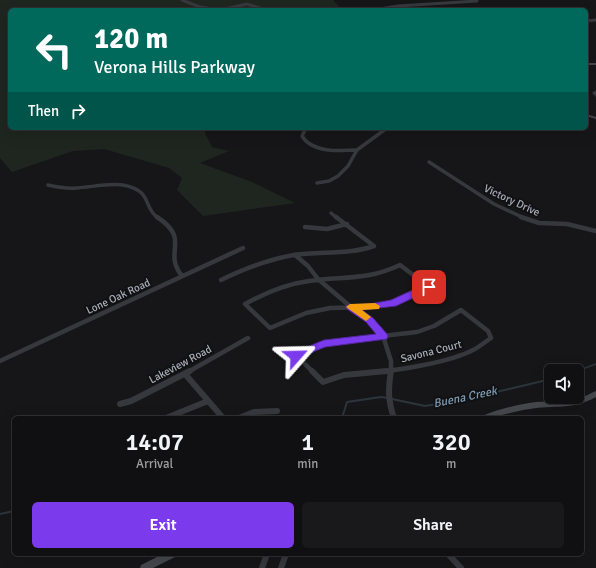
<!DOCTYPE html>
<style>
body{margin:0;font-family:Signika,sans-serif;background:#19191b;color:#f1f3f6;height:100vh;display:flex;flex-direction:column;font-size:15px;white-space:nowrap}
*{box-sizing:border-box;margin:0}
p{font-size:13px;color:#9c9d9f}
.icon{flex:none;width:22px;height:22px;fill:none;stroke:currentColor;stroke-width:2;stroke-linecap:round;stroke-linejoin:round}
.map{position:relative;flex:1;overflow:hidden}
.details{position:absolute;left:12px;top:416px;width:572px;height:140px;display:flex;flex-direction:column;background:#101012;border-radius:6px;box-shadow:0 4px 16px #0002,0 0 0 1px #303032}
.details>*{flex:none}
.hud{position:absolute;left:8px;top:8px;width:580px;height:122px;border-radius:6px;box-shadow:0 4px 16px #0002,0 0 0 1px #303032;background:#00695c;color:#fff;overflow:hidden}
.tools{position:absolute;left:544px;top:364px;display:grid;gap:8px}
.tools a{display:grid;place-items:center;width:40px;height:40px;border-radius:6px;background:#101012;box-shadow:0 4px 16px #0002,0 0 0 1px #303032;font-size:20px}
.pin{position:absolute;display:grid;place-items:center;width:34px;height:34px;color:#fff;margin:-17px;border-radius:8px;box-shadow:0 2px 6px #0006}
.me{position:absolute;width:44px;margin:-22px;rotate:65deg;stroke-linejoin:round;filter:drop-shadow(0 0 3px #0008)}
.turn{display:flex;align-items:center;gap:14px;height:84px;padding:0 20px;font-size:18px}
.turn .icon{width:52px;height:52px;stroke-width:2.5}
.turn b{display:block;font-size:28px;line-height:34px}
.then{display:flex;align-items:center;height:38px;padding:0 20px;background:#0003;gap:8px;font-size:15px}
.eta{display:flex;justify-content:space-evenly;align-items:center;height:68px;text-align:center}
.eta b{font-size:24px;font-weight:600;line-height:28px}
.button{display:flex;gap:8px;margin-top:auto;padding:8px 20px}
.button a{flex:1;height:46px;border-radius:6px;background:#7c3aed;color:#fff;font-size:16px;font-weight:600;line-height:46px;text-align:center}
.button a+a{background:#19191b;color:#f1f3f6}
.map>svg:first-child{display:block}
.green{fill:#1e261f}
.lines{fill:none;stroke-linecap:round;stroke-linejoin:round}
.stream-far1{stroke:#2c353c;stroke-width:1.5}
.stream{stroke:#2c353c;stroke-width:2}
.street-far3{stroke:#37383d;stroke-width:3}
.street-far2{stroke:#37383d;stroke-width:3.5}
.street-far1{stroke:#37383d;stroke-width:4.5}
.street{stroke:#37383d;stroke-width:6}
.secondary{fill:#45474d;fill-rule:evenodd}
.route{fill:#7c3aed;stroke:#51269a}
.slow{fill:#f59e0b}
.labels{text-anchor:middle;stroke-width:4;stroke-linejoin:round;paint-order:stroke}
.street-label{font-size:11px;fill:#a8adb8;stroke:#111113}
.water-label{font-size:12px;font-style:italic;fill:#7f9bb3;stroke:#111113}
</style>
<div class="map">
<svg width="596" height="568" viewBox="0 0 596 568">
<rect width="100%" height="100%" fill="#161618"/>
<path class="green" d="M0,0H333L342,10L306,7L305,10H10V128H206L205,133L212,147L229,151L200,163L252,182L295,203L203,216L177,190L182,178L169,168L104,149L73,151L12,172L0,158Z"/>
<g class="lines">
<path class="stream-far1" d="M577,371L596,364"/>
<path class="stream" d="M392,399L425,406L458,401L551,379
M342,418L347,402L381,397L388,398
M0,514L14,511"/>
<path class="street-far3" d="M182,0L200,7L220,10L247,4L263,9L305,10
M373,10L398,6L477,1
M586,21L596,20
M596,92L594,93L596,95"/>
<path class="street-far2" d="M306,128L302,136C312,153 340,151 357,150
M429,162L494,204L524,218
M317,183L329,181L338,176L348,166L357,150L387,128
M48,185C57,187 66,189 76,188C96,187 121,179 139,191C149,197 146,210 158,218
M331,213L337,218"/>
<path class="street-far1" d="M157,217C192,240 162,251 182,276
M521,217L539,223L567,224L596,231
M305,227L327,229L347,224
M295,255L308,266L318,279L351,307L370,320L383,336L391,361V372
M400,265L429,287L393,303L370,307L330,308L306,313L270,328L245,304C265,293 286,284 309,281C344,276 366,281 400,265Z
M221,280C244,269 269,259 294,255C321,251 348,255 374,246L336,217
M0,361L243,248
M188,372L248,338
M313,372L296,355L317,347L339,341L417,332L434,326L461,310L488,331L491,338C485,342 479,347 473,350C450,362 401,370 375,372"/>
<path class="street" d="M312,371L323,382L344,375L387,371
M391,371C388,389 388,401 394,418
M185,374L223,418
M120,404L131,401L190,371
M166,418L208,401
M239,418L254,412L277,411
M448,554L461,568
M262,568L267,554
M281,568L286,554"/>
<path class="secondary" d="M586,63H596V65H586Z
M586,114L596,117V119L586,116Z
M596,391V397C573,410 554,405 530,409C513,411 498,418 481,418L482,416C500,409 518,404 536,402C548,401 561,403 573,400C582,399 588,394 596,391Z
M163,554H176L175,557L153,568H140L141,565Z"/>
</g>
<path class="route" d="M426,284H432L433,287L432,289L396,306L362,310L373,318L387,334L388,336L387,339L325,347L296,359L292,358L291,356L292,353L324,340L376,334L366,322L347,309L346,307L347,305L370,304L391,300Z"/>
<path class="slow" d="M375,303L380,306L379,309L362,310L371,317L366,321L346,307L350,304Z"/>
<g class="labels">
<g class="street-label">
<text transform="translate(512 200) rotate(25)" y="4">Victory Drive</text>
<text transform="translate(118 296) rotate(-25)" y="4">Lone Oak Road</text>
<text transform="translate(431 351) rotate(-14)" y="4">Savona Court</text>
<text transform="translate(180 364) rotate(-28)" y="4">Lakeview Road</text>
</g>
<g class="water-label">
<text transform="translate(465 397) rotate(-12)" y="4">Buena Creek</text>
</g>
</g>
</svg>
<div class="tools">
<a><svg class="icon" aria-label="sound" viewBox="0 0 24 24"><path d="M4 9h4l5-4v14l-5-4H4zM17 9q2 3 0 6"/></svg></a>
</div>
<div class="pin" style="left:429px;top:287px;background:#d93025"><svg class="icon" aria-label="arrive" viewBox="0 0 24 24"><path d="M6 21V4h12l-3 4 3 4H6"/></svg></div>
<svg class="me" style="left:296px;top:356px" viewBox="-20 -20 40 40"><path d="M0-17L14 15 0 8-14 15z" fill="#7c3aed" stroke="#fff" stroke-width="4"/></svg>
<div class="hud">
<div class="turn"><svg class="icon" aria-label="left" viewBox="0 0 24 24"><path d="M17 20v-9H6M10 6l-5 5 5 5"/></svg><div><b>120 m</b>Verona Hills Parkway</div></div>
<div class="then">Then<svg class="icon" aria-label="right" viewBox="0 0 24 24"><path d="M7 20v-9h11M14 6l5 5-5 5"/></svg></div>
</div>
<section class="details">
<div class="eta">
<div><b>14:07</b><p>Arrival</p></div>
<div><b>1</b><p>min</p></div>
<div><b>320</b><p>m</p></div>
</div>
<div class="button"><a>Exit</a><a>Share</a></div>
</section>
</div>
